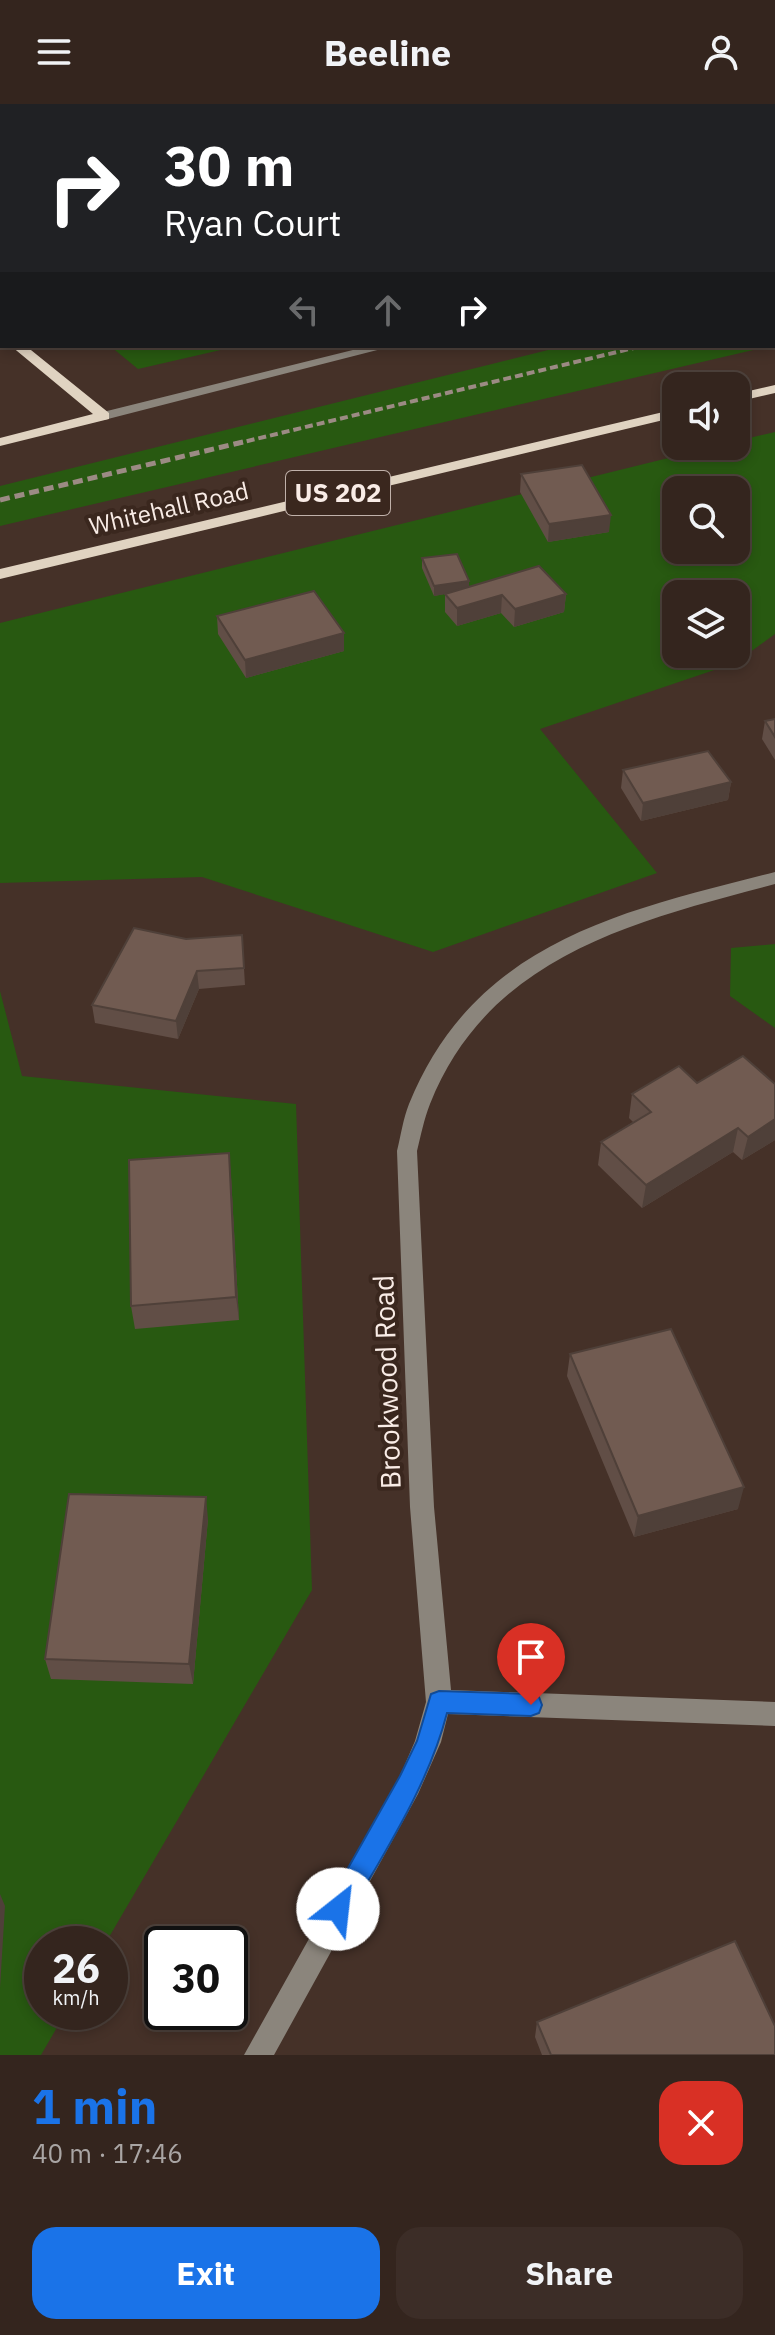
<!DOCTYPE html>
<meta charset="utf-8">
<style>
body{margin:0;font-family:"IBM Plex Sans",sans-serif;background:#3c2d27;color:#f1f3f6;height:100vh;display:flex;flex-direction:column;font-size:30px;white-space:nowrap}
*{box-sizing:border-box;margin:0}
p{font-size:26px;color:#a9a5a4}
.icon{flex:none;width:44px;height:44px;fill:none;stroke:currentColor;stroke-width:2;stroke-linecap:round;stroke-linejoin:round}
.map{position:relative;height:1951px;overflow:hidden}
.panel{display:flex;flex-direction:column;background:#34251e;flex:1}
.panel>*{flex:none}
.top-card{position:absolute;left:0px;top:0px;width:776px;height:244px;box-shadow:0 4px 12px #0003,0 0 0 2px #4e423c;background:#202124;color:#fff;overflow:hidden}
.fabs{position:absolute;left:662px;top:268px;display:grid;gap:16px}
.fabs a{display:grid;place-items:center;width:88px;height:88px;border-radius:16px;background:#34251e;box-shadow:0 4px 12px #0003,0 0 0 2px #4e423c;font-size:40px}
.speed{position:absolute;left:24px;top:1822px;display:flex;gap:16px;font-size:40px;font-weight:700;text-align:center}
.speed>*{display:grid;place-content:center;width:104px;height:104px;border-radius:50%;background:#34251e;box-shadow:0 4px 12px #0003,0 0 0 2px #4e423c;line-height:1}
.speed small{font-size:20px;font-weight:400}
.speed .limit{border:4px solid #111;border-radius:12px;background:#fff;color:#111}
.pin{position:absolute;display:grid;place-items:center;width:68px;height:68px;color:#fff;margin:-82px -34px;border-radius:50% 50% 50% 0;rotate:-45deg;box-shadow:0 0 8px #0007}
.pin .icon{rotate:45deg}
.me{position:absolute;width:88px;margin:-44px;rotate:29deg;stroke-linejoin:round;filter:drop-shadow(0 0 6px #0008)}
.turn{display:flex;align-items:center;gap:28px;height:168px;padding:0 32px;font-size:36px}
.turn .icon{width:104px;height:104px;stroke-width:2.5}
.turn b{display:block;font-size:56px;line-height:68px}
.lanes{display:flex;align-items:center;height:76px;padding:0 32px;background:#0003;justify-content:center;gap:40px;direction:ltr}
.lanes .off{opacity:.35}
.round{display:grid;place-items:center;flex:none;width:84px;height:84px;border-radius:24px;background:#3c2d27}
.headline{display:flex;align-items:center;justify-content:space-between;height:136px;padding:0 32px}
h1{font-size:48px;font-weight:700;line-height:60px;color:#1a73e8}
.action{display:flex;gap:16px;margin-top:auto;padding:16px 32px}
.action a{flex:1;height:92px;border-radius:24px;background:#1a73e8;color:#fff;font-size:32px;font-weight:700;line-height:92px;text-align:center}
.action a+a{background:#3c2d27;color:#f1f3f6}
header{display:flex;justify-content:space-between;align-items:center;height:104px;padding:0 32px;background:#34251e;font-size:36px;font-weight:700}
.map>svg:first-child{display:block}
.green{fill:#285911;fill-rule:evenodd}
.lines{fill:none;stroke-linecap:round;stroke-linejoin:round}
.minor{fill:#8b857c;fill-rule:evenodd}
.major{fill:#e0d3c1;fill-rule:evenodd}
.rail-far1{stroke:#9c8b84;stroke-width:4;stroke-dasharray:8 4;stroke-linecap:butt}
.rail{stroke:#9c8b84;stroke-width:5;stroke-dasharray:10 5;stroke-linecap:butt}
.wall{fill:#614e46}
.shaded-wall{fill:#4f4039}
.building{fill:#715b51;stroke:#4f4039;stroke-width:2}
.route{fill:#1a73e8;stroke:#114b97;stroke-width:2}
.labels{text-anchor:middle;stroke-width:8;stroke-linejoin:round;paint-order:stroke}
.far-street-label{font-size:24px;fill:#f9ece6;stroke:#3a271e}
.shield{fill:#3a271e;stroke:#c0b1aa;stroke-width:2}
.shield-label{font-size:26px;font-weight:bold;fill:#f9ece6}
.street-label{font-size:28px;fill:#f9ece6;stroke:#3a271e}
</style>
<header><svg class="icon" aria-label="menu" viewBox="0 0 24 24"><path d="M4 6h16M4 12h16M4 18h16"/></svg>Beeline<svg class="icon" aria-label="person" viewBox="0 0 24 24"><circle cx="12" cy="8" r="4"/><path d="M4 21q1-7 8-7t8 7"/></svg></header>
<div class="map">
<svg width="775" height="1951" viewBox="0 0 775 1951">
<rect width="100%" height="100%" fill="#453128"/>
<path class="green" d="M0,0H775V51L774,2H2V152Z
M110,242H238L138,265Z
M564,242H770L0,422V382Z
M775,328V530L735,559L540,625L657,769L433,848L202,773L0,779V519L717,342H736V337ZM676,386H736V446H676ZM676,490H736V550H676Z
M775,840V924L730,892L731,844Z
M0,887L22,972L296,1000L312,1486L105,1840H42V1908H66L41,1951H0Z"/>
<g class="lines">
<path class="minor" d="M774,147H775V155H774Z
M369,242H393L104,316L97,312L99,309Z
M775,768V780C636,817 489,851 430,1000C424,1015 421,1031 417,1047L434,1403L451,1586L775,1598V1622L448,1610L441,1638L418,1690L274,1951H244L400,1672L415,1637L426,1598L410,1403L397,1047C401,1031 403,1015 409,1000C475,837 623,807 775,768Z"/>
<path class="major" d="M0,223H2V233H0Z
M11,242H26L109,309V315L0,342V334L93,310Z
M775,281V289L736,298V290Z
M676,305V313L0,475V465Z"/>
<path class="rail-far1" d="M235,340L642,242"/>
<path class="rail" d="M0,396L243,338"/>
</g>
<path class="wall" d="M521,370L609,428L548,438L520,388Z
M422,454L469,477V483L566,490L564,508L514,523L501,509L457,522L445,508V490L449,489L434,492L422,464Z
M217,512L344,547L246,574L218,530Z
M775,615V656L762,635L765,617Z
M623,666L731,678L728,696L641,717L621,684Z
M242,831L245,881L199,885L178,935L95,919L92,901L186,835Z
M697,979L775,980V1036L742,1056L733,1048L642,1104L598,1061L601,1038L633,1018L629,1014L632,990Z
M231,1073L239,1216L135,1225L131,1202Z
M570,1250L738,1405L634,1433L567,1272Z
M208,1415L193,1580L51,1575L45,1555Z
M537,1918L775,1951H542L535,1933Z"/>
<path class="shaded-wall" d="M79,0H115L104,2H79Z
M611,411L609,428L548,438L549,420Z
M469,477V486L434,492V482Z
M566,490L564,508L514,523L515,505Z
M502,491L501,509L457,522V504Z
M344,529V547L246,574L245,556Z
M731,678L728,696L641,717L643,699Z
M197,867L199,885L178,935L176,917Z
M775,1015V1036L742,1056L748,1033Z
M738,1024L733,1048L642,1104L646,1081Z
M229,1049L231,1073L239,1216L236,1193Z
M744,1383L738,1405L634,1433L638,1412Z
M206,1393L208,1415L193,1580L189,1560Z
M0,1790L5,1802L0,1884Z"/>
<path class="building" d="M582,361L611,411L549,420L521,370Z
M457,450L469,477L434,482L422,454Z
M539,462L566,490L515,505L502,491L457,504L445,490Z
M314,487L344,529L245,556L217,512Z
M775,615V633L765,617Z
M708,647L731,678L643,699L623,666Z
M134,824L186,835L242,831L244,864L197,867L176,917L92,901Z
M743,952L775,980V1015L748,1033L738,1024L646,1081L601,1038L651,1008L632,990L679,962L697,979Z
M229,1049L236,1193L131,1202L129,1056Z
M671,1225L744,1383L638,1412L570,1250Z
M69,1390L206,1393L189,1560L45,1555Z
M735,1837L775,1922V1951H551L537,1918Z"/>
<path class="route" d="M439,1587L531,1590L539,1593L542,1601L539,1609L531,1612L447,1609C428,1683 384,1748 347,1814L338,1817L330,1814L326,1805L330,1796L400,1672L417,1637L431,1590Z"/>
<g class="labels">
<g class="far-street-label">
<text transform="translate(169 405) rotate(-13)" y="8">Whitehall Road</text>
</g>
<rect class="shield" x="286" y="367" width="104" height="44" rx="6"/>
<g class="shield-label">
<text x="338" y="398">US 202</text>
</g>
<g class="street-label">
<text transform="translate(387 1278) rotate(-92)" y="10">Brookwood Road</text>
</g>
</g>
</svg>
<div class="fabs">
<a><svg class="icon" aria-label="sound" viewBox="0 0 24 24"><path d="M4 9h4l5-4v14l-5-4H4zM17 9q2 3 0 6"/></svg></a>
<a><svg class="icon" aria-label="search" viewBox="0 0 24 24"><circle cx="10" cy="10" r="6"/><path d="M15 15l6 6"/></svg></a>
<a><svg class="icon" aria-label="layers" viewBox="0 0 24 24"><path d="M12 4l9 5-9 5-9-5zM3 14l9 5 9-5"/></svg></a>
</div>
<div class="speed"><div>26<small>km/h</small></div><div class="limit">30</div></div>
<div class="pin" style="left:531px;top:1601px;background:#d93025"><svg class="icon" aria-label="arrive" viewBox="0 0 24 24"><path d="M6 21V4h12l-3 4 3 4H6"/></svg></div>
<svg class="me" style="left:338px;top:1805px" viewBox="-20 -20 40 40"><circle r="19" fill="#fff"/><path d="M0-13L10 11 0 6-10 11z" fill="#1a73e8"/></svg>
<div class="top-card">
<div class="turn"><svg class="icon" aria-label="right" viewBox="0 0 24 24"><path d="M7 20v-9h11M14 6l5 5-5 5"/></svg><div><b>30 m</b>Ryan Court</div></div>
<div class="lanes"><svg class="icon off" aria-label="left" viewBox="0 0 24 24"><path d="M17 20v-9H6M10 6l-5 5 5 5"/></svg><svg class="icon off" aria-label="ahead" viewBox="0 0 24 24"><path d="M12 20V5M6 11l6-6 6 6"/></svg><svg class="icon" aria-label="right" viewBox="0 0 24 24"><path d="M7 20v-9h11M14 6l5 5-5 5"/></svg></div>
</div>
</div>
<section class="panel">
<div class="headline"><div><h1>1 min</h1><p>40 m · 17:46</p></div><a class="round" style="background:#d93025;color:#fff"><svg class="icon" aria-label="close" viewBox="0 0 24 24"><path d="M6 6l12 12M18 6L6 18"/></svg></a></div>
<div class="action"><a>Exit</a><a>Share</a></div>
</section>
